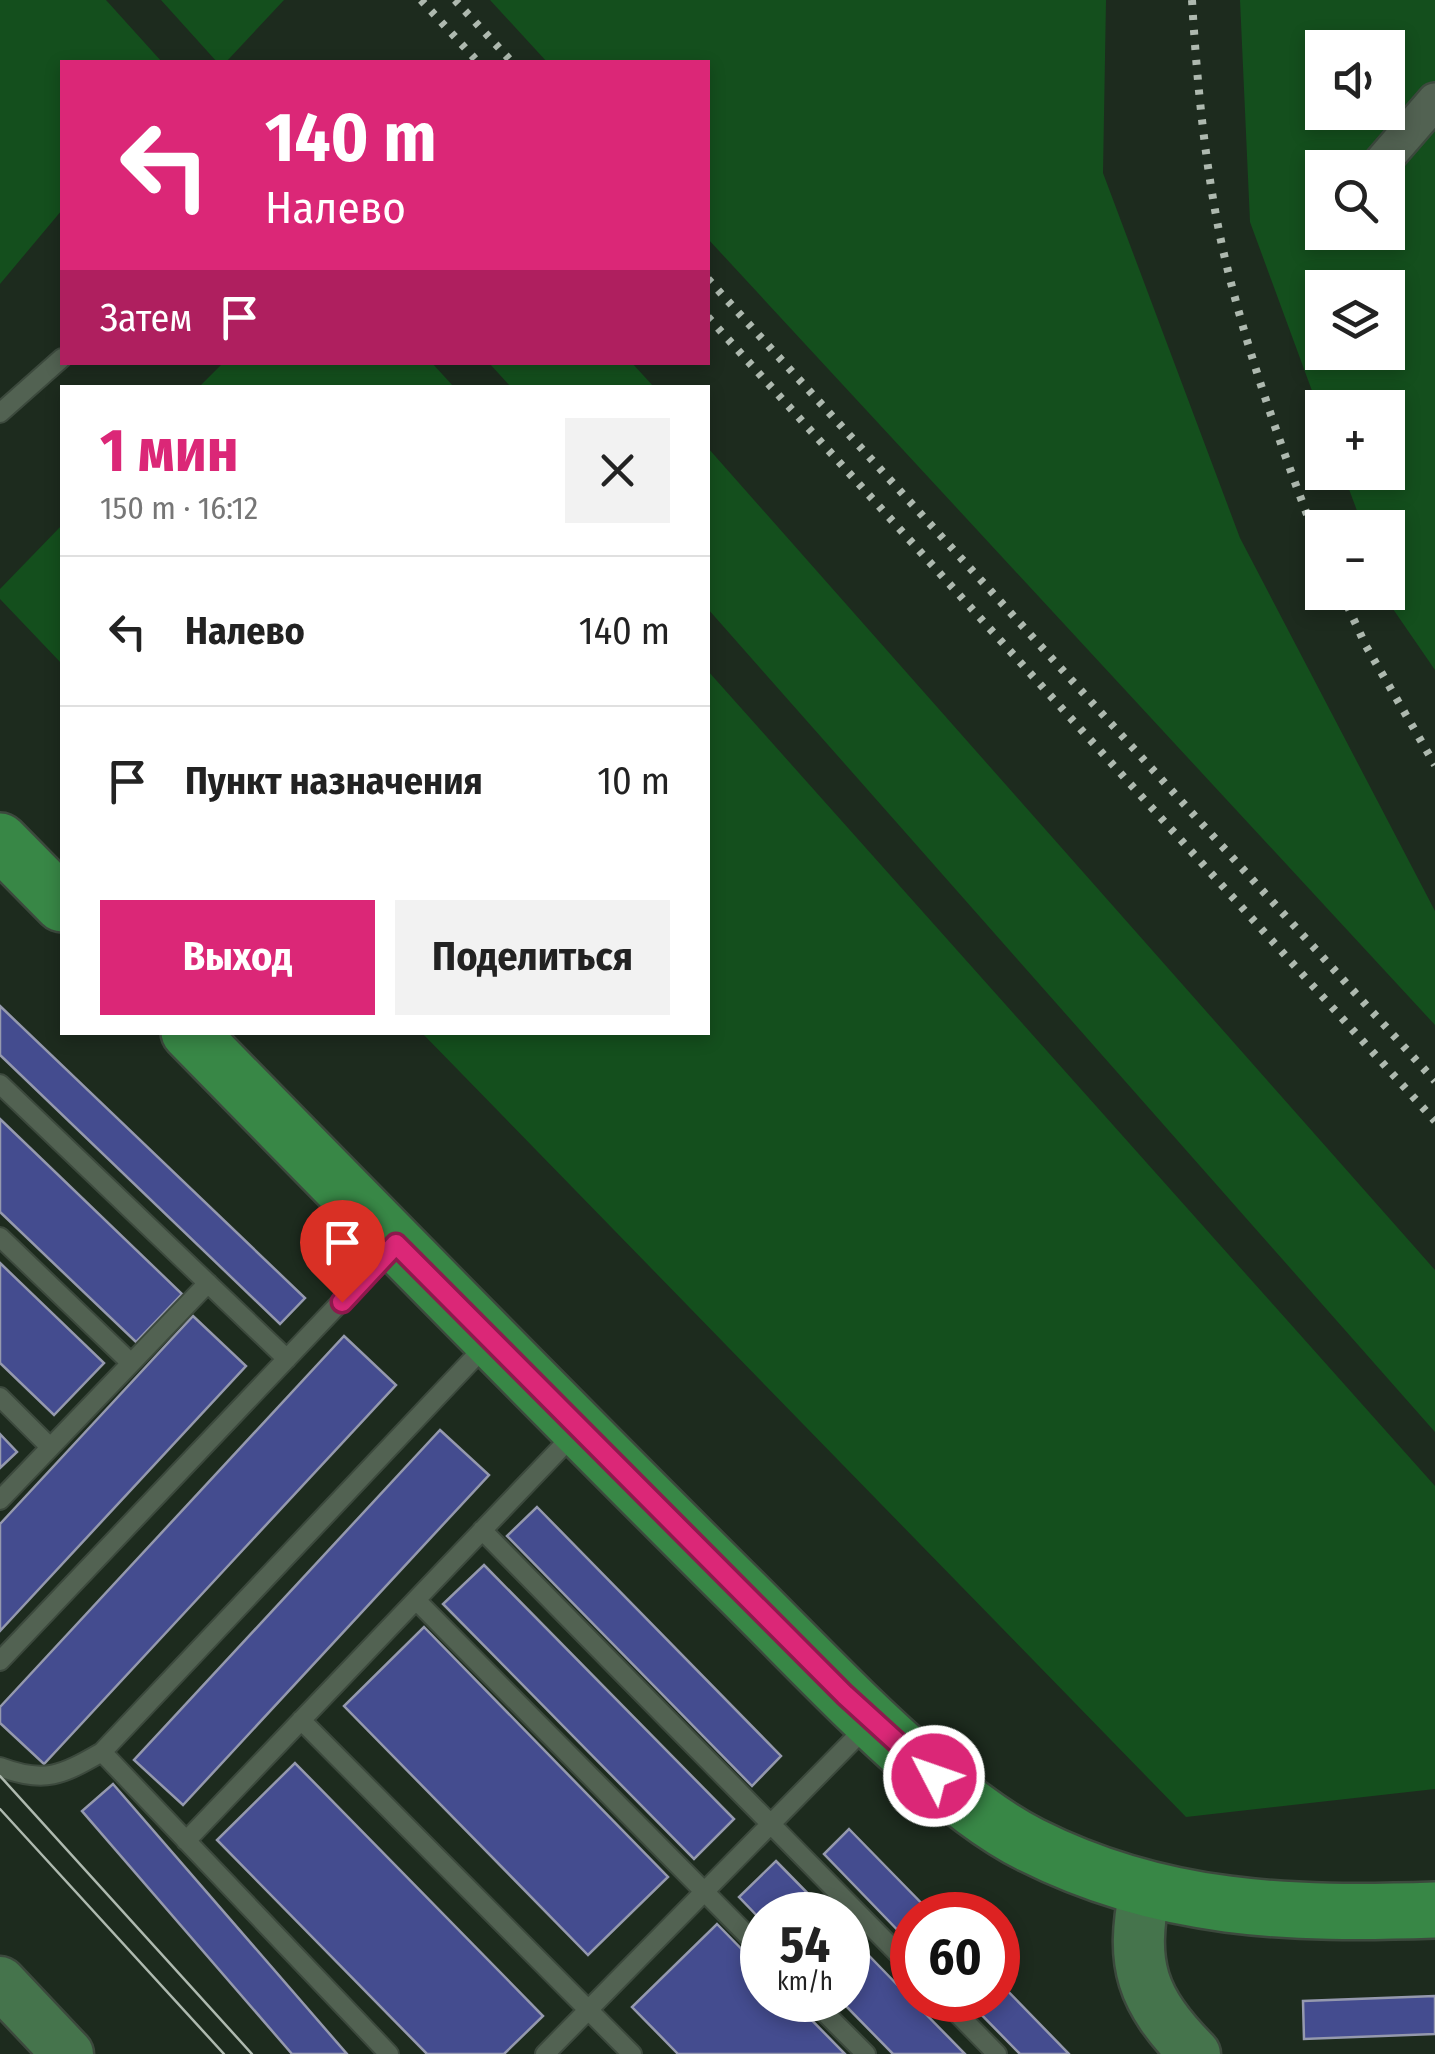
<!DOCTYPE html>
<html lang="ru">
<meta charset="utf-8">
<style>
body{margin:0;font-family:"Fira Sans Condensed",sans-serif;background:#f2f2f2;color:#222;height:100vh;display:flex;flex-direction:column;font-size:38px;white-space:nowrap}
*{box-sizing:border-box;margin:0}
p{font-size:32px;color:#767676}
.icon{flex:none;width:55px;height:55px;fill:none;stroke:currentColor;stroke-width:2;stroke-linecap:round;stroke-linejoin:round}
.map{position:relative;flex:1;overflow:hidden}
.sheet{position:absolute;left:60px;top:385px;width:650px;height:650px;display:flex;flex-direction:column;background:#fff;border-radius:0px;box-shadow:0 5px 15px #0003}
.sheet>*{flex:none}
.hud{position:absolute;left:60px;top:60px;width:650px;height:305px;border-radius:0px;box-shadow:0 5px 15px #0003;background:#db2777;color:#fff;overflow:hidden}
.fabs{position:absolute;left:1305px;top:30px;display:grid;gap:20px}
.fabs a{display:grid;place-items:center;width:100px;height:100px;border-radius:0px;background:#fff;box-shadow:0 5px 15px #0003;font-size:50px}
.speed{position:absolute;left:740px;top:1892px;display:flex;gap:20px;font-size:50px;font-weight:700;text-align:center}
.speed>*{display:grid;place-content:center;width:130px;height:130px;border-radius:50%;background:#fff;box-shadow:0 5px 15px #0003;line-height:1}
.speed small{font-size:25px;font-weight:400}
.speed .limit{border:15px solid #d22;background:#fff;color:#111}
.pin{position:absolute;display:grid;place-items:center;width:85px;height:85px;color:#fff;margin:-102px -42px;border-radius:50% 50% 50% 0;rotate:-45deg;box-shadow:0 0 10px #0007}
.pin .icon{rotate:45deg}
.me{position:absolute;width:110px;margin:-55px;rotate:311deg;stroke-linejoin:round;filter:drop-shadow(0 0 8px #0008)}
.turn{display:flex;align-items:center;gap:35px;height:210px;padding:0 40px;font-size:45px}
.turn .icon{width:130px;height:130px;stroke-width:2.5}
.turn b{display:block;font-size:70px;line-height:85px}
.then{display:flex;align-items:center;height:95px;padding:0 40px;background:#0003;gap:20px;font-size:38px}
.round{display:grid;place-items:center;flex:none;width:105px;height:105px;border-radius:0px;background:#f2f2f2}
.head{display:flex;align-items:center;justify-content:space-between;height:170px;padding:0 40px}
h1{font-size:60px;font-weight:700;line-height:75px;color:#db2777}
.primary-button{display:flex;gap:20px;margin-top:auto;padding:20px 40px}
.primary-button a{flex:1;height:115px;border-radius:0px;background:#db2777;color:#fff;font-size:40px;font-weight:700;line-height:115px;text-align:center}
.primary-button a+a{background:#f2f2f2;color:#222}
ul{padding:0;list-style:none}
li{display:flex;align-items:center;gap:30px;height:150px;padding:0 40px;border-top:2px solid #e0e0e0}
li div{flex:1}
li b{display:block;font-size:38px}
li em{font-style:normal}
.map>svg:first-child{display:block}
.green{fill:#144f1d;fill-rule:evenodd}
.building{fill:#444c8f;stroke:#9599ae;stroke-width:2.5}
.lines{fill:none;stroke-linecap:round;stroke-linejoin:round}
.lane-casing{stroke:#3c493d;stroke-width:22}
.street-casing{stroke:#3c493d;stroke-width:40}
.secondary-casing{stroke:#3c493d;stroke-width:55}
.primary-casing{stroke:#3c493d;stroke-width:60}
.lane{stroke:#526252;stroke-width:18}
.street{stroke:#526252;stroke-width:35}
.secondary{stroke:#45744c;stroke-width:50}
.primary{stroke:#388746;stroke-width:55}
.tram{stroke:#aeb9af;stroke-width:2.5}
.rail{stroke:#aeb9af;stroke-width:8;stroke-dasharray:5 10;stroke-linecap:butt}
.route-casing{stroke:#8e194d;stroke-width:25}
.route{stroke:#db2777;stroke-width:18}
</style>
<div class="map">
<svg width="1435" height="2054" viewBox="0 0 1435 2054">
<rect width="100%" height="100%" fill="#1d2b1e"/>
<path class="green" d="M0,0H106L162,62H62V210L0,284Z
M161,0H284L226,62H217Z
M490,0H1106L1103,173L1240,538L1435,911V1025L708,239V62H547Z
M1240,0H1435V670L1393,609L1387,593L1388,528L1363,527L1343,473L1388,472V408H1322V418L1250,222ZM1322,48H1388V112H1322ZM1322,168H1388V232H1322ZM1322,288H1388V352H1322Z
M223,363H432L454,387H199Z
M489,363H632L654,387H511Z
M708,448L1435,1270V1432L708,609Z
M62,525V664L0,599V589Z
M708,671L1435,1486V1789L1186,1817L422,1033L708,1032Z"/>
<path class="building" d="M0,1006L305,1298L280,1324L0,1055Z
M0,1119L182,1294L136,1342L0,1212Z
M0,1263L104,1363L54,1415L0,1363Z
M193,1316L246,1366L0,1631V1524Z
M344,1336L396,1385L44,1764L0,1723V1707Z
M440,1430L489,1475L183,1805L134,1760Z
M0,1434L17,1452L0,1468Z
M537,1507L781,1756L752,1786L507,1536Z
M484,1565L734,1819L694,1859L443,1604Z
M424,1627L668,1877L588,1955L344,1706Z
M295,1763L543,2016L504,2054H427L217,1840Z
M113,1784L347,2054H292L82,1811Z
M849,1829L933,1915H912V1945L824,1854Z
M776,1861L829,1915H762V1921L739,1897Z
M717,1924L762,1970V2000H792L845,2054H678L632,2007Z
M848,1934L912,2000L965,2054H893L840,2000H848Z
M998,1981L1069,2054H1020L967,2000H998Z
M1435,1996V2034L1304,2039L1303,2001Z"/>
<g class="lines">
<defs>
<path id="lane" d="M0,413L62,358
M0,1084L287,1359
M0,1237L131,1363
M0,1397L50,1447
M0,1500L208,1283
M482,1530L912,1968
M416,1600L762,1950
M0,1661L392,1248
M301,1720L632,2054
M0,1767C45,1784 62,1775 102,1752
M186,1841L576,1432
M812,2000L866,2054
M944,2000L997,2054
M389,2054L102,1752L488,1343
M545,2054L867,1726"/>
<path id="street" d="M1377,168L1435,101"/>
<path id="secondary" d="M1145,1890C1130,1965 1141,1999 1195,2054
M0,1982L68,2054"/>
<path id="primary" d="M0,841L62,904
M189,1032C369,1216 550,1401 733,1583C795,1644 855,1709 921,1766C955,1795 991,1825 1031,1845C1162,1911 1291,1915 1435,1910"/>
</defs>
<use href="#lane" class="lane-casing"/>
<use href="#street" class="street-casing"/>
<use href="#secondary" class="secondary-casing"/>
<use href="#primary" class="primary-casing"/>
<use href="#lane" class="lane"/>
<use href="#street" class="street"/>
<use href="#secondary" class="secondary"/>
<use href="#primary" class="primary"/>
<path class="tram" d="M0,1776L252,2054
M0,1809L224,2054"/>
<path class="rail" d="M421,0L478,62
M455,0L512,62
M1192,0C1197,83 1205,168 1223,250C1247,354 1284,455 1322,554
M708,279L1435,1081
M708,317L1435,1121
M1341,592L1366,646L1435,765"/>
</g>
<g class="lines">
<defs>
<path id="route" d="M342,1302L396,1244L845,1695L934,1776"/>
</defs>
<use href="#route" class="route-casing"/>
<use href="#route" class="route"/>
</g>
</svg>
<div class="fabs">
<a><svg class="icon" aria-label="sound" viewBox="0 0 24 24"><path d="M4 9h4l5-4v14l-5-4H4zM17 9q2 3 0 6"/></svg></a>
<a><svg class="icon" aria-label="search" viewBox="0 0 24 24"><circle cx="10" cy="10" r="6"/><path d="M15 15l6 6"/></svg></a>
<a><svg class="icon" aria-label="layers" viewBox="0 0 24 24"><path d="M12 4l9 5-9 5-9-5zM3 14l9 5 9-5"/></svg></a>
<a>+</a>
<a>−</a>
</div>
<div class="speed"><div>54<small>km/h</small></div><div class="limit">60</div></div>
<div class="pin" style="left:342px;top:1302px;background:#d93025"><svg class="icon" aria-label="arrive" viewBox="0 0 24 24"><path d="M6 21V4h12l-3 4 3 4H6"/></svg></div>
<svg class="me" style="left:934px;top:1776px" viewBox="-20 -20 40 40"><circle r="17" fill="#db2777" stroke="#fff" stroke-width="3"/><path d="M0-11L8 9 0 5-8 9z" fill="#fff"/></svg>
<div class="hud">
<div class="turn"><svg class="icon" aria-label="left" viewBox="0 0 24 24"><path d="M17 20v-9H6M10 6l-5 5 5 5"/></svg><div><b>140 m</b>Налево</div></div>
<div class="then">Затем<svg class="icon" aria-label="arrive" viewBox="0 0 24 24"><path d="M6 21V4h12l-3 4 3 4H6"/></svg></div>
</div>
<section class="sheet">
<div class="head"><div><h1>1 мин</h1><p>150 m · 16:12</p></div><a class="round"><svg class="icon" aria-label="close" viewBox="0 0 24 24"><path d="M6 6l12 12M18 6L6 18"/></svg></a></div>
<ul>
<li><svg class="icon" aria-label="left" viewBox="0 0 24 24"><path d="M17 20v-9H6M10 6l-5 5 5 5"/></svg><div><b>Налево</b></div><em>140 m</em></li>
<li><svg class="icon" aria-label="arrive" viewBox="0 0 24 24"><path d="M6 21V4h12l-3 4 3 4H6"/></svg><div><b>Пункт назначения</b></div><em>10 m</em></li>
</ul>
<div class="primary-button"><a>Выход</a><a>Поделиться</a></div>
</section>
</div>
